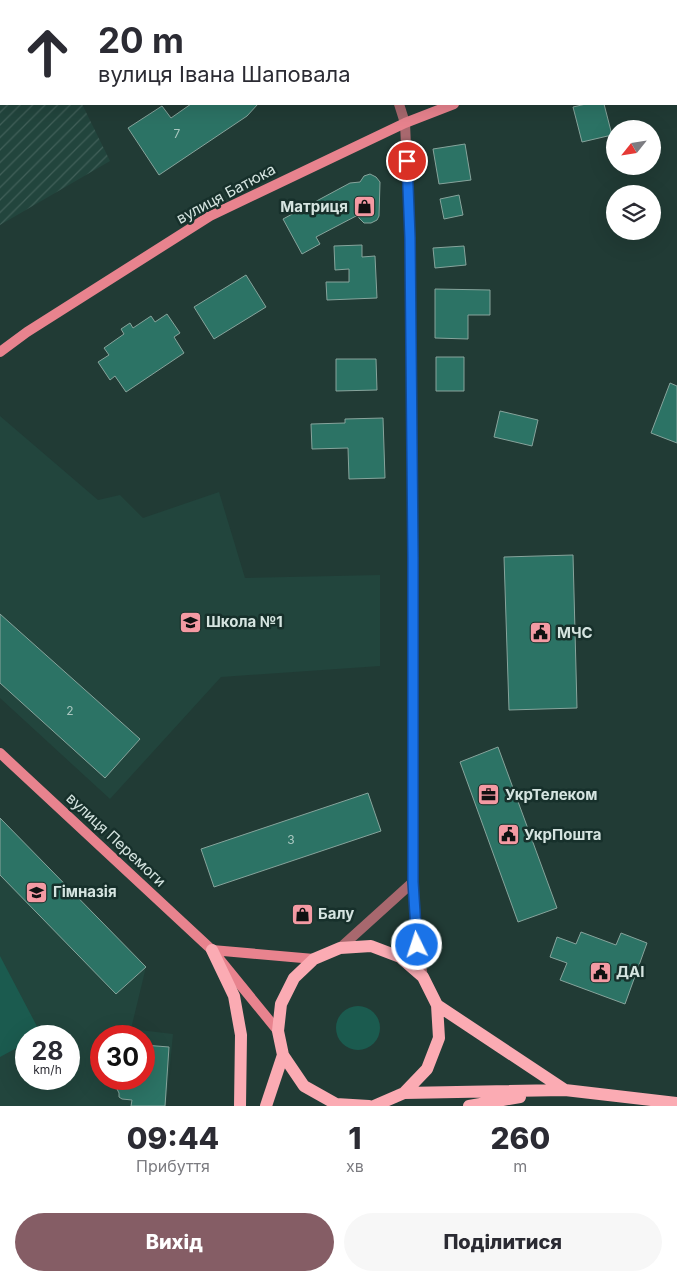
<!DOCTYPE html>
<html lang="uk">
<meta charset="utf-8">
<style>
body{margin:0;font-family:Inter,sans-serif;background:#f7f7f7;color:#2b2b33;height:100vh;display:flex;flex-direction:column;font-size:19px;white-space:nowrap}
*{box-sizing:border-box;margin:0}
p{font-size:16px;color:#7c7c81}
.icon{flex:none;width:28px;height:28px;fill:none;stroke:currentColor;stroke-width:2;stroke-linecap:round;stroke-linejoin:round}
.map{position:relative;height:1106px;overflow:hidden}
.panel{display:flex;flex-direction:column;background:#fff;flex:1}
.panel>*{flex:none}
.guide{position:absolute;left:0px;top:0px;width:678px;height:105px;box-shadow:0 5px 20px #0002;background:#fff;color:#2b2b33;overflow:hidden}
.needle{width:32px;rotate:240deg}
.controls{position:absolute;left:606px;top:120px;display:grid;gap:10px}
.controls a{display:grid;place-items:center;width:55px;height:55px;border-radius:50%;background:#fff;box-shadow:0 5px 20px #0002;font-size:25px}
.speed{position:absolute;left:15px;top:1025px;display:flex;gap:10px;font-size:25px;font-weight:700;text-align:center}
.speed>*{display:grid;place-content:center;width:65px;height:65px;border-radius:50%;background:#fff;box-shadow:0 5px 20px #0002;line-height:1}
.speed small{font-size:12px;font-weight:400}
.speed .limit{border:8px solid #d22;background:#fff;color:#111}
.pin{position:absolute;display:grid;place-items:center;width:42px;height:42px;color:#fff;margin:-21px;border:2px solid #fff;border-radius:50%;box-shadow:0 1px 5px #0007}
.me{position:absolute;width:55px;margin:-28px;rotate:356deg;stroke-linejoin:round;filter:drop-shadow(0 0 4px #0008)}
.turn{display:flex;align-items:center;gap:18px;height:105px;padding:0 15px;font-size:22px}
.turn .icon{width:65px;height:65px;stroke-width:2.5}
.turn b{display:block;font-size:35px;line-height:42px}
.eta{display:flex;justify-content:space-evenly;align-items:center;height:85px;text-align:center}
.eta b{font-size:30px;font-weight:800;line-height:35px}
.button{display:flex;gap:10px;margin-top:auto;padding:10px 15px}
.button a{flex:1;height:58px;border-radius:30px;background:#855d65;color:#fff;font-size:20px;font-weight:800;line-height:58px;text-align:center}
.button a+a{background:#f7f7f7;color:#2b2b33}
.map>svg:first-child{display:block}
.built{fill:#22453d;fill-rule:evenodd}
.industrial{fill:url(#industrial-furrows)}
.grass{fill:#1b5b4f}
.building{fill:#2c7365;stroke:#87a49c}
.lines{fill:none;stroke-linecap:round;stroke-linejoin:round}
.street{stroke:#a8686e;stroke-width:10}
.secondary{stroke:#e8838e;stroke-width:10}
.primary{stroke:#fbabb3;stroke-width:12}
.route-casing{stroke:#114b97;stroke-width:12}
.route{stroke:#1a73e8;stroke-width:9}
.labels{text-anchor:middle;stroke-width:5;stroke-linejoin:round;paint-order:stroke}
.number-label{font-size:12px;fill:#abc8c1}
.street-label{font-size:15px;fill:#d5e4e0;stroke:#17302b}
.poi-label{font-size:15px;font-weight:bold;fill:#d5e4e0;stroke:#17302b;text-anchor:start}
</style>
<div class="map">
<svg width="677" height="1106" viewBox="0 0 677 1106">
<defs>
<pattern id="industrial-furrows" width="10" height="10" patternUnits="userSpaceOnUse" patternTransform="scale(1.25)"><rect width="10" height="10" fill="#22453d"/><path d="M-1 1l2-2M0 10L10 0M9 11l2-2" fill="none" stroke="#416059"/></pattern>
</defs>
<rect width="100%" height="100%" fill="#213b35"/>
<path class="built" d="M0,416L98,500L120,495L143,518L219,492L245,578L380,575V666L221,677L110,799L0,698Z
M0,818L146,967L131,1029L173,1034L166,1106H0ZM26,1036H69V1079H26ZM101,1036H144V1079H101Z"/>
<path class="industrial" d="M0,0H78V1H1V104H82L110,161L0,225Z"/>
<path class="grass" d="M0,956L41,1034L37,1036H26V1043L0,1057Z
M336 1028a22 22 0 1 1 44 0a22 22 0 1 1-44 0Z"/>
<path class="building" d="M260,0H303L259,1Z
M191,104H258L247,116L159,175L128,128L162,106L171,118Z
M586,104H604L612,135L582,142L573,107Z
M465,144L471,180L439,184L433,149Z
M370,174L376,177L380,182L379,216L377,220L371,223H364L359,218L358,215L316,237L320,244L302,254L283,219L350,183L360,182L364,176Z
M459,195L463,215L444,219L440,199Z
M362,245V257L375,256L377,298L327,300L326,282H349V269L335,270L334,246Z
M464,246L466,265L435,268L433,248Z
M246,275L266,307L214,339L194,307Z
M435,289L490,290V315H468V339L435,338Z
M167,314L180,333L174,337L184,353L126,392L115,376L110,380L98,362L109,355L104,348L124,334L121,329L130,323L133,328L151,316L155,322Z
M436,357H464V391H436Z
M336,359H376L377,390L336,391Z
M670,383L677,386V443L651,433Z
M500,411L538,420L532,446L494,437Z
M383,418L385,478L349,479L348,448L312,449L311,424L345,423V419Z
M573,555L577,708L509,710L504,557Z
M0,614L140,739L105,778L0,683Z
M498,747L557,908L518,922L460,762Z
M368,793L381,831L214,887L201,849Z
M0,818L146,967L116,994L0,875Z
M581,932L616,945L621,933L647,943L625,1004L560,980L567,963L550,957L557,937L576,944Z
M144,1045L169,1047L165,1106H131L132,1100L122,1099L119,1097V1093L116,1087V1079H144Z"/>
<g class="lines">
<path class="street" d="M366,0V1
M655,0L656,1
M399,104L405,123L410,238L413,577V882L417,945L423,977
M340,948L413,882"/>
<path class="secondary" d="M676,16L677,15
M0,352L27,332L210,216L405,123L454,104
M0,753L212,950L278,1031
M212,950L314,959"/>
<path class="primary" d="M212,950L234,996L241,1035L240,1106
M437,1005L565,1090
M404,1093L565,1090L677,1103
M266,1106L283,1055
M369,1106L336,1104L304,1086L283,1055L278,1031L281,1004L294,978L314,959L340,948L371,946L400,957L423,977L437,1005L439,1038L427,1069L404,1093L374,1106
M469,1106L520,1097"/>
</g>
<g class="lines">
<defs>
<path id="route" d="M407,161L410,238L413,557V882L417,945"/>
</defs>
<use href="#route" class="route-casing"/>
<use href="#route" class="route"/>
</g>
<defs>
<symbol id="shop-square" viewBox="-11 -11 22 22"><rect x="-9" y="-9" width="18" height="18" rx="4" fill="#f49aa3" stroke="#17302b"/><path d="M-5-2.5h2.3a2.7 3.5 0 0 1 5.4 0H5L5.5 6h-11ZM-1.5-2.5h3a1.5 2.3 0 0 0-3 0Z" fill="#111"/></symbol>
<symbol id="school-square" viewBox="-11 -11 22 22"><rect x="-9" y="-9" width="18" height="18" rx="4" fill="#f49aa3" stroke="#17302b"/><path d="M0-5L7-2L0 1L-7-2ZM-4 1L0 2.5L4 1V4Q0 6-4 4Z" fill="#111"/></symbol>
<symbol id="civic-square" viewBox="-11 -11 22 22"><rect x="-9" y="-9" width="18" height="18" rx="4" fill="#f49aa3" stroke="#17302b"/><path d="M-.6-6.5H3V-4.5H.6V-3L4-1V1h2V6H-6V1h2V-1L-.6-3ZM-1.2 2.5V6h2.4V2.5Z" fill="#111"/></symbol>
<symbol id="office-square" viewBox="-11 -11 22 22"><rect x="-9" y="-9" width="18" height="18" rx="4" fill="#f49aa3" stroke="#17302b"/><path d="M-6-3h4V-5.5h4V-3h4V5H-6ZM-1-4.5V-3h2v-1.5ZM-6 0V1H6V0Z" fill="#111"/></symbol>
</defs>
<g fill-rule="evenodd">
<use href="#shop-square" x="352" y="194" width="25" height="25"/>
<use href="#school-square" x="178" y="610" width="25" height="25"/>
<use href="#civic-square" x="528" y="620" width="25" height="25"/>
<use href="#office-square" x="476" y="782" width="25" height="25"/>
<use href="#civic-square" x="496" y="822" width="25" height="25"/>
<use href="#school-square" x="24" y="880" width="25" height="25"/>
<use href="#shop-square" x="290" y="902" width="25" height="25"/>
<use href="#civic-square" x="588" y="960" width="25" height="25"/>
</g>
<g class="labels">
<g class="number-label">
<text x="177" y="138">7</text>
<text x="70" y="715">2</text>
<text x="291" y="844">3</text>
</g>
<g class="street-label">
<text transform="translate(226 194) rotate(-28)" y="5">вулиця Батюка</text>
<text transform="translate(116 840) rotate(43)" y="5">вулиця Перемоги</text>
</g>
<g class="poi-label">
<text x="348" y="212" text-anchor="end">Матриця</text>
<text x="206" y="627">Школа №1</text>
<text x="557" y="638">МЧС</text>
<text x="505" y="800">УкрТелеком</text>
<text x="524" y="840">УкрПошта</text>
<text x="53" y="897">Гімназія</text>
<text x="318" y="919">Балу</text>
<text x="616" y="977">ДАI</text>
</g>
</g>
</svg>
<div class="controls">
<a><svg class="needle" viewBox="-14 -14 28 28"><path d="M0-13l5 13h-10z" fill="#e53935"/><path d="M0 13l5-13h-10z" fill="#7c7c81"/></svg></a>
<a><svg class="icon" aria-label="layers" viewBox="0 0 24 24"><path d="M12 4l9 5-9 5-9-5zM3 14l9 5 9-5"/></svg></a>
</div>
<div class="speed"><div>28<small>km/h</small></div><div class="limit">30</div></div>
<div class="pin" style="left:407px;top:161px;background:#d93025"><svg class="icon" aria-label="arrive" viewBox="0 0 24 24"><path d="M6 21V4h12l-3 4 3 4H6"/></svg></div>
<svg class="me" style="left:417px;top:945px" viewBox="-20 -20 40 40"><circle r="17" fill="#1a73e8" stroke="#fff" stroke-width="3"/><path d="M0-11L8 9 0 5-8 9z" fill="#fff"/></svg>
<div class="guide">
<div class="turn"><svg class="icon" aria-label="ahead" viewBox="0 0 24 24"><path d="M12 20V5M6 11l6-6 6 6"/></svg><div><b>20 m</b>вулиця Івана Шаповала</div></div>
</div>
</div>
<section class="panel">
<div class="eta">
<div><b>09:44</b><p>Прибуття</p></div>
<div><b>1</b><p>хв</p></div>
<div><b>260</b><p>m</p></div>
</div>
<div class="button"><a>Вихід</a><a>Поділитися</a></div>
</section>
